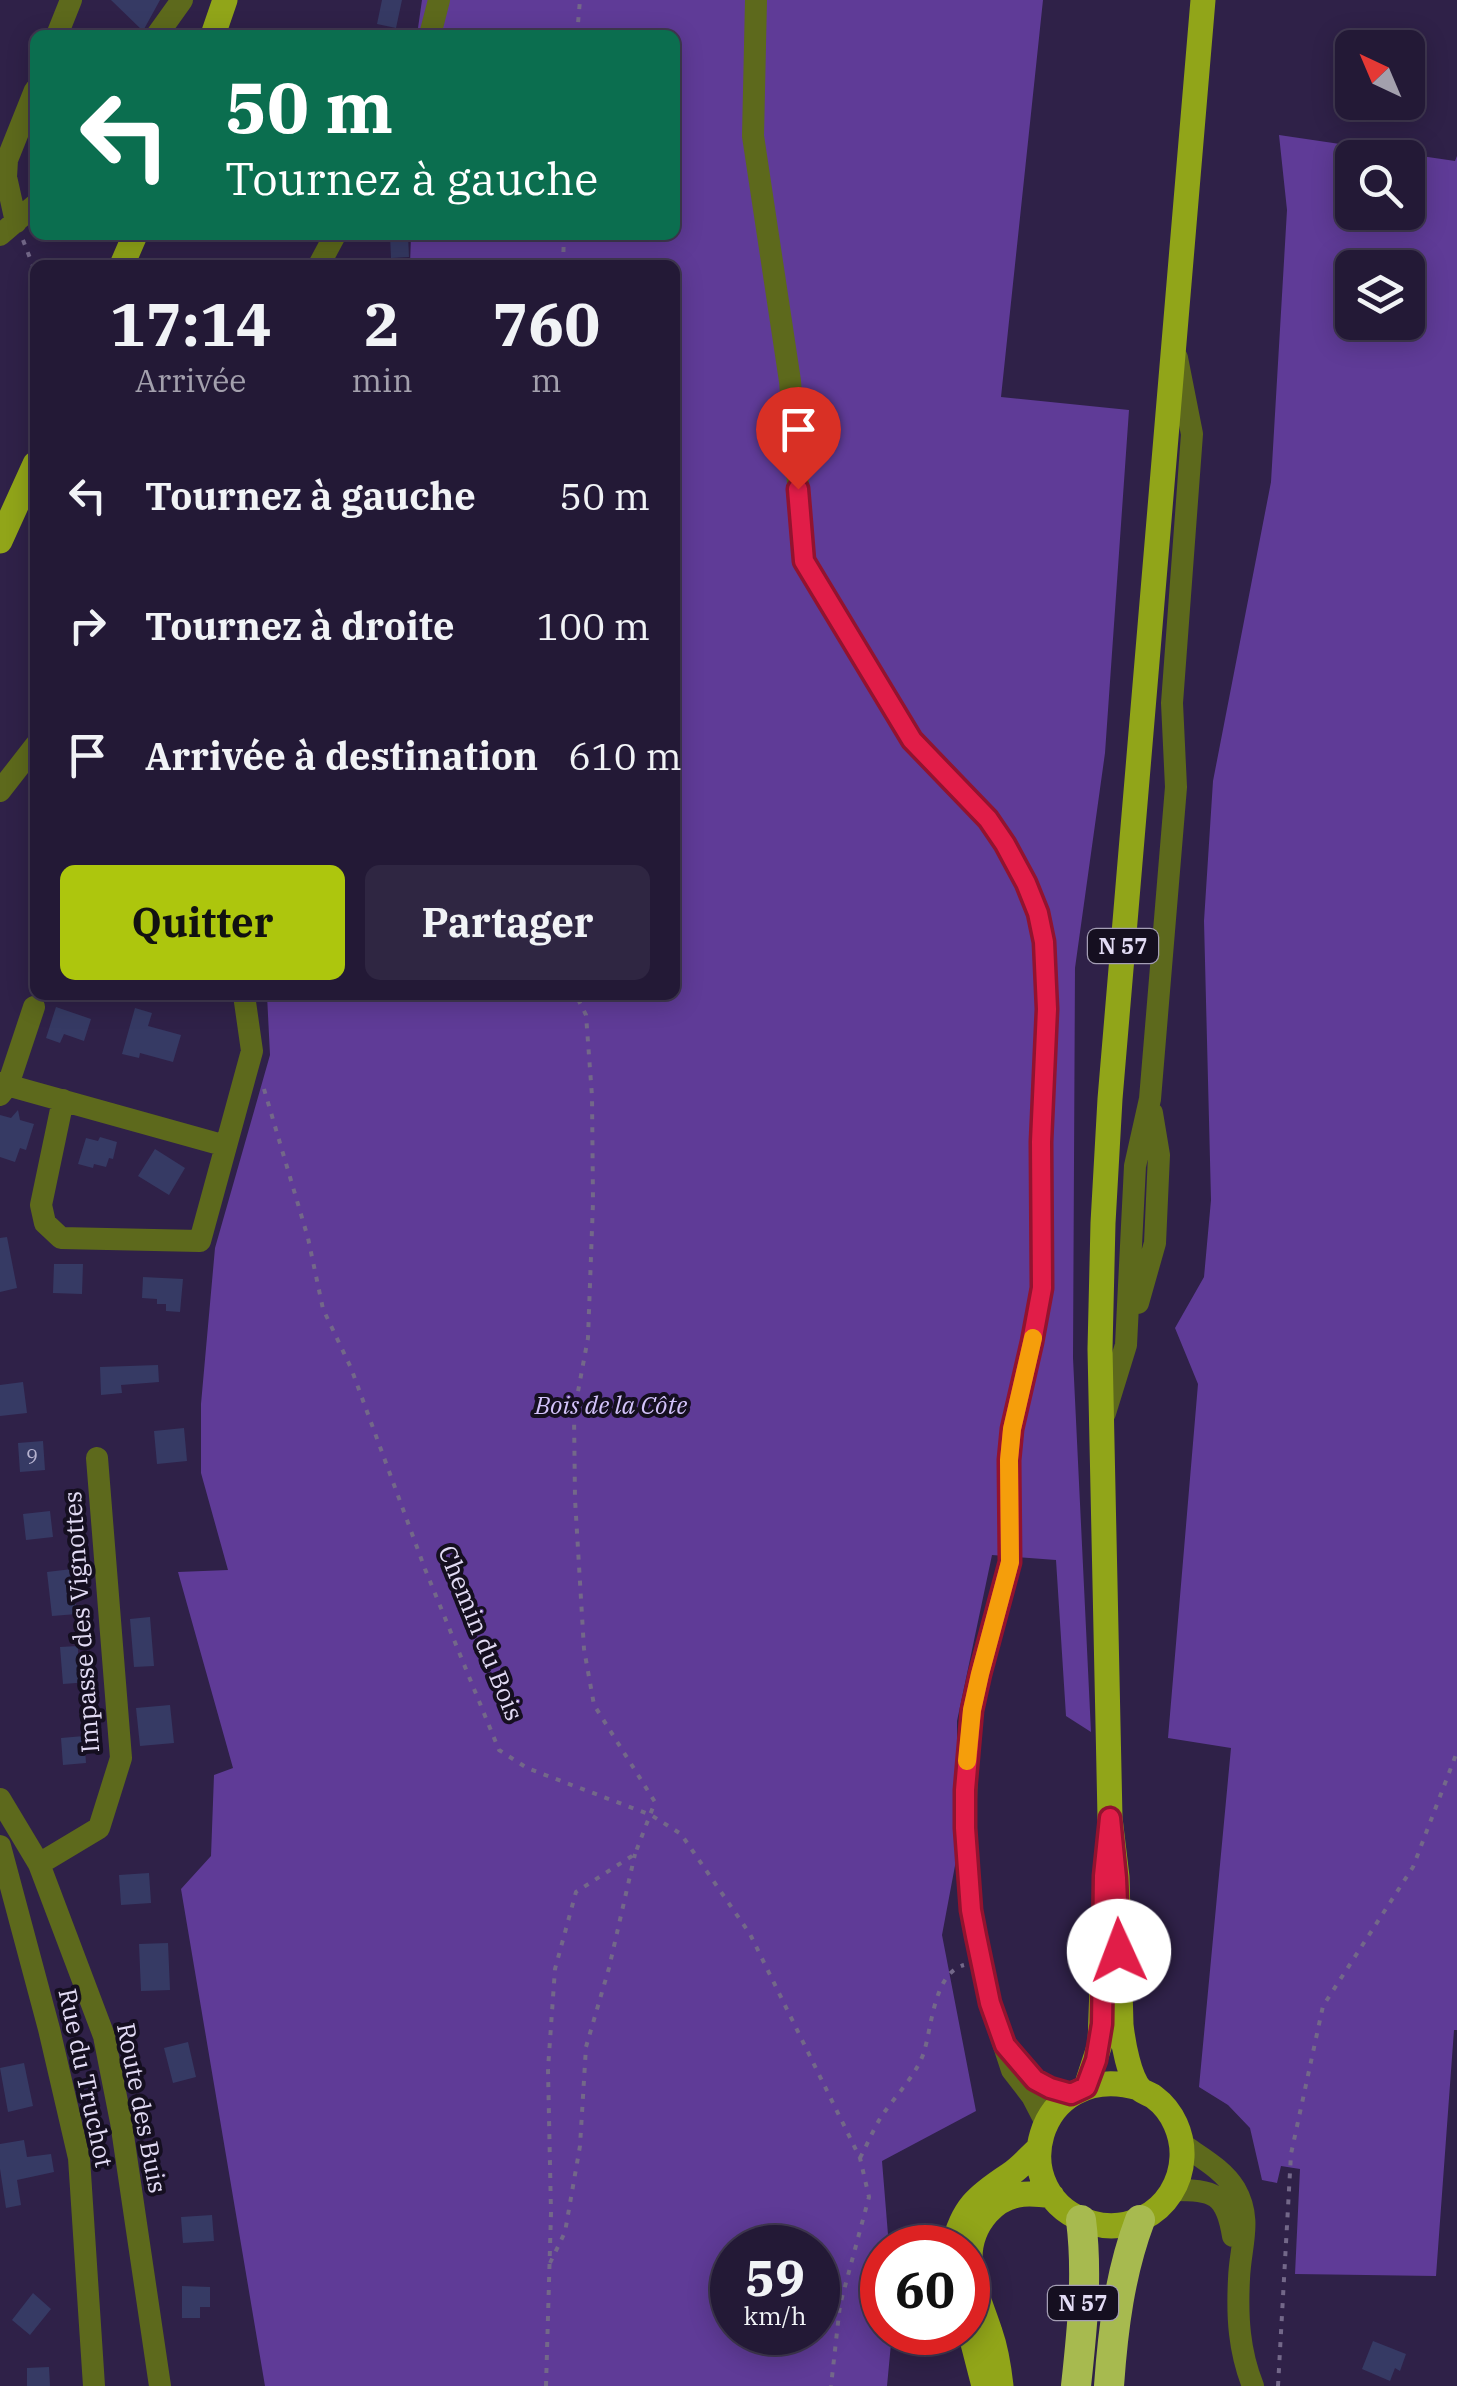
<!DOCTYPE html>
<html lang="fr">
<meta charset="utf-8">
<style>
body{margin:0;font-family:"IBM Plex Serif",serif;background:#2f2642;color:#f1f3f6;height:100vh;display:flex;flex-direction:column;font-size:38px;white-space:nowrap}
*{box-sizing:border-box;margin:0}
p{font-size:32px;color:#a3a0ad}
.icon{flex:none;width:55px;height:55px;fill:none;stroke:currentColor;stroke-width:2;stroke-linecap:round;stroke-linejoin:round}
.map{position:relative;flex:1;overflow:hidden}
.panel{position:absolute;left:30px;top:260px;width:650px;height:740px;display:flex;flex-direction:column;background:#231936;border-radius:15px;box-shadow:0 5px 25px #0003,0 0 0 2px #403851}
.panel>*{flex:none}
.banner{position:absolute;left:30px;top:30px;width:650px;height:210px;border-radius:15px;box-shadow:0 5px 25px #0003,0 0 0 2px #403851;background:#0b6e4f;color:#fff;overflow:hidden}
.needle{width:65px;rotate:316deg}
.tools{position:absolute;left:1335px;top:30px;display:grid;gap:20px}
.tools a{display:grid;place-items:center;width:90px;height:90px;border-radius:15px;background:#231936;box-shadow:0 5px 25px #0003,0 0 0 2px #403851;font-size:50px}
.speed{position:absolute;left:710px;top:2225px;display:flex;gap:20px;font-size:50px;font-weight:700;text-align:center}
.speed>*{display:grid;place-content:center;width:130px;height:130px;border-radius:50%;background:#231936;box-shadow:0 5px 25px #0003,0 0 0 2px #403851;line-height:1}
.speed small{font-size:25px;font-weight:400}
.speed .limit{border:15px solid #d22;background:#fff;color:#111}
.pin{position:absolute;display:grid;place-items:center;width:85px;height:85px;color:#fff;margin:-102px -42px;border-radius:50% 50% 50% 0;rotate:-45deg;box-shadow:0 0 10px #0007}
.pin .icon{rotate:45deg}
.me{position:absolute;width:110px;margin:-55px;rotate:358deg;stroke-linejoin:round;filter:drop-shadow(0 0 8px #0008)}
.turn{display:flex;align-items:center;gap:35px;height:210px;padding:0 30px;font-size:45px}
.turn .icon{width:130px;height:130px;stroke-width:2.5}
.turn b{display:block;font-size:70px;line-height:85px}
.eta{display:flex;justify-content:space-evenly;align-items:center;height:170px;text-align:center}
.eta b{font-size:60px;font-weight:700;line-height:70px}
.button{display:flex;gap:20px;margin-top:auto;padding:20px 30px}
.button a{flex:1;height:115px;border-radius:15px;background:#adc60d;color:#111;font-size:40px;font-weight:700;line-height:115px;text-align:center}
.button a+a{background:#2f2642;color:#f1f3f6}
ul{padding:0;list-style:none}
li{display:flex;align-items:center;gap:30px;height:130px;padding:0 30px}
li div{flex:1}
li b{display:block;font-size:38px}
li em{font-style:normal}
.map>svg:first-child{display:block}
.green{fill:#5f3b97;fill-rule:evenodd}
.building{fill:#363a64}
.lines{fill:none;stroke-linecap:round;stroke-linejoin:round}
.path{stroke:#736889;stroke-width:4;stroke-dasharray:5 8;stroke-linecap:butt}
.minor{stroke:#5d691c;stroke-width:22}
.major{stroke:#91a519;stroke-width:25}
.highway{stroke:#a7ba4f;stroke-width:30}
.route-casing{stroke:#92132f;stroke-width:25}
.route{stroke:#e11d48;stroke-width:18}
.slow{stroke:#f59e0b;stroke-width:18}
.labels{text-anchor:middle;stroke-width:8;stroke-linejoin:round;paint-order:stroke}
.number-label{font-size:20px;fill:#b7b3d0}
.shield{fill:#150f20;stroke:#a49eb4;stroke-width:2.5}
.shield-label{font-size:22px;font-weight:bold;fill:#e2dbf4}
.park-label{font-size:25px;font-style:italic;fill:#d3c2fa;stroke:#150f20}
.street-label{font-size:25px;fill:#e2dbf4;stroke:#150f20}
</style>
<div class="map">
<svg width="1457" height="2386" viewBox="0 0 1457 2386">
<rect width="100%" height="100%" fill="#2f2148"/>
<path class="green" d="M422,0H1043L1001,397L1129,410L1105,753L1075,968L1073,1358L1091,1732L1066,1716L1056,1560L992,1555L957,1721V1855L942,1935L976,2111L882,2161L889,2247L882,2248V2332L892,2333L887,2386H265L181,1889L211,1856L214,1775L233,1768L178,1572L228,1570L201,1473V1404L215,1248L270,1055L267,995H675V265H410L411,235H675V35H417ZM732,2248H818V2332H732Z
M1279,135L1455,161L1457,156V2030H1454L1436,2276L1295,2274L1300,2169L1281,2166L1277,2183L1262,2180L1250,2128L1228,2105L1199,2087L1231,1748L1168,1738L1198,1384L1175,1328L1204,1277L1211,1200L1204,921L1213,781L1271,482L1287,210ZM1352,158H1408V212H1352ZM1352,268H1408V322H1352Z"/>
<path class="building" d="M111,0H160L143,31Z
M382,0H402L396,28L377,24Z
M390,235H408L409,257L391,258Z
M56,1007L91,1019L84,1041L64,1034L60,1043L46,1038Z
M135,1008L152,1013L148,1026L181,1035L173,1062L140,1053L139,1058L122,1054Z
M18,1110L20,1120L34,1124L26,1150L20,1148L15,1162L0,1157V1115L11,1118Z
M100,1137L117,1142L113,1159L109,1158L106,1167L94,1164L93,1168L78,1164L86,1138L98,1141Z
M155,1149L185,1168L169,1195L138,1176Z
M7,1237L17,1288L0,1292V1238Z
M54,1264H83L82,1294L53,1293Z
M143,1277L183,1279L180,1312L166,1311V1304H157V1299L142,1298Z
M158,1365L159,1382L121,1385L122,1393L101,1395L100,1367Z
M23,1382L27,1413L0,1416V1385Z
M184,1428L187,1461L157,1464L154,1431Z
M43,1441L45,1470L20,1472L18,1443Z
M50,1511L53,1537L26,1540L23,1514Z
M72,1569L77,1614L52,1616L47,1572Z
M150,1617L154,1666L134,1667L130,1619Z
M78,1646V1655L87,1654L89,1682L63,1684L60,1647Z
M170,1705L174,1743L140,1746L136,1708Z
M84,1736L86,1763L63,1765L61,1738Z
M149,1873L151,1903L121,1905L119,1875Z
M168,1943L170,1990L141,1991L139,1944Z
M188,2042L196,2077L173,2083L164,2048Z
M24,2063L33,2106L8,2112L0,2068Z
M24,2140L27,2157L51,2154L54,2172L17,2180L21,2205L6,2208L0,2169V2144Z
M212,2215L214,2241L183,2243L181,2217Z
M182,2286L210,2287V2307H200V2318H182Z
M33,2293L51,2309L30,2335L12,2320Z
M1373,2341L1406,2354L1400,2371L1395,2368L1390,2381L1362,2369Z
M49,2367L50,2386H27V2368Z"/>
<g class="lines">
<path class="path" d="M577,35L580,0
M23,240L35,271
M563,265L564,235
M264,1089L308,1238L323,1309L351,1368L425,1569L499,1750L527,1768L651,1815L681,1834L750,1934L860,2158L869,2197L840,2305L831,2386
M860,2158C867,2145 873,2130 881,2117C895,2096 916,2076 924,2052C932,2026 934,1973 964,1965
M550,2263L565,2232L580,2146L586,2047L609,1968L635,1854
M546,2386L551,2213L548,2069L555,1969L576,1892L635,1854L655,1802L594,1705L584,1649L575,1499L574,1413L588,1338L593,1202L592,1096L586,1015L576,995
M1278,2386L1291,2154L1323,2006L1413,1867L1457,1752"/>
<path class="minor" d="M756,0L753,136L790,381L804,561L912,740L988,819L1005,844L1026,883L1038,913L1044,942L1047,1009L1041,1142V1288L1032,1343L1012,1429L1009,1460L1010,1562L980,1674L973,1710L968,1745L965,1828L971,1911L990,2003L1012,2070L1032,2096L1046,2123
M57,35L71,0
M157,35L182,0
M430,35L439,0
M16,222L6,177L7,160L35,90
M0,235L35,205
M319,265L335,235
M0,791L35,746
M0,1083L226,1146L252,1051L244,995
M0,1095L8,1085L34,1007
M63,1100L41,1205L45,1223L61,1238L200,1241L226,1146
M1138,1303L1155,1243L1159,1155L1152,1113
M1105,1413L1126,1345L1135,1166L1150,1099L1176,787L1172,703L1192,434L1177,358
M0,1799L39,1864L104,2036L121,2122L160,2386
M0,1846L49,2029L79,2158L94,2386
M39,1864L99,1828L121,1758L97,1458
M1023,2067L1041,2085L1071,2094
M1182,2144C1200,2157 1223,2169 1235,2189C1253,2220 1240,2246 1239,2279C1237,2317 1239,2351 1253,2386
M1173,2190C1214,2190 1226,2193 1233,2236"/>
<path class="major" d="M213,35L225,0
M122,265L135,235
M0,541L35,464
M1086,2087L1100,2044L1103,1958
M1139,2088C1035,2058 1000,2197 1092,2223C1109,2228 1127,2226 1143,2218C1166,2207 1181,2183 1182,2157C1183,2135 1173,2111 1154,2097C1150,2094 1145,2093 1141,2090C1129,2078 1123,2042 1121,2025L1117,1877L1110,1818L1100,1349L1103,1223L1110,1099L1203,0
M953,2248C962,2208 977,2196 1009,2175C1020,2168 1029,2157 1039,2148
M968,2324L984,2386
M1001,2386C999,2368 996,2349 990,2332C977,2292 954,2251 987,2213C1006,2192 1026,2192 1052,2196"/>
<path class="highway" d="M1076,2386C1082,2331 1088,2275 1081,2220
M1109,2386C1113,2329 1120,2273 1140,2220"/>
</g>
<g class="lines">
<defs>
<path id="route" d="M798,489L804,561L912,740L988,819L1005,844L1026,883L1038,913L1044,942L1047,1009L1041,1142L1042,1288L1032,1342L1012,1429L1009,1460L1010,1562L980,1674L972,1710L965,1790V1828L971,1910L976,1936L990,2003L1005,2045L1035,2080L1050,2088L1071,2094L1086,2087L1096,2060L1102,2024L1104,1876L1110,1818L1116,1878L1119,1951"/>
</defs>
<use href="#route" class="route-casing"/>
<use href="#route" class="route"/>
<path class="slow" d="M967,1761L972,1710L980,1674L1010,1562L1009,1460L1012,1429L1033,1338"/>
</g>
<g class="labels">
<g class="number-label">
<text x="32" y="1464">9</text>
</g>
<g class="shield">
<rect x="1088" y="929" width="70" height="34" rx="8"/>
<rect x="1048" y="2286" width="70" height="34" rx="8"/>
</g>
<g class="shield-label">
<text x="1123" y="954">N 57</text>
<text x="1083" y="2311">N 57</text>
</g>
<g class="park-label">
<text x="611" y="1414">Bois de la Côte</text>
</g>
<g class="street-label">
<text transform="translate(81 1622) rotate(-94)" y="9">Impasse des Vignottes</text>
<text transform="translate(481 1633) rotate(68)" y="9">Chemin du Bois</text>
<text transform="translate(86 2078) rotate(78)" y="9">Rue du Truchot</text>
<text transform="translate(142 2108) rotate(79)" y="9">Route des Buis</text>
</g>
</g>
</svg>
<div class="tools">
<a><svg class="needle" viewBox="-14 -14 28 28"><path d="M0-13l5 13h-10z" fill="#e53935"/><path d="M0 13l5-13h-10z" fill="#a3a0ad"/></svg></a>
<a><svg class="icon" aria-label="search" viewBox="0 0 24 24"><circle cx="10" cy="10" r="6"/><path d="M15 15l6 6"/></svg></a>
<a><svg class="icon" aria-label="layers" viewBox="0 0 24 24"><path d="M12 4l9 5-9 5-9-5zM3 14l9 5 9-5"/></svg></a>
</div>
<div class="speed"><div>59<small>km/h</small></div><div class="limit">60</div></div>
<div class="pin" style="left:798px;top:489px;background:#d93025"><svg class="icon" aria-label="arrive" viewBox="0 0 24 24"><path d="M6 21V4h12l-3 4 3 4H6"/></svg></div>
<svg class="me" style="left:1119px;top:1951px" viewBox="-20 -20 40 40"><circle r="19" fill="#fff"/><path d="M0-13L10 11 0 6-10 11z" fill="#e11d48"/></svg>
<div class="banner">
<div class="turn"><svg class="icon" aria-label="left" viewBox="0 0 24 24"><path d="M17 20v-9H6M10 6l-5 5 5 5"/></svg><div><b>50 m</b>Tournez à gauche</div></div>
</div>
<section class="panel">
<div class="eta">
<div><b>17:14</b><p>Arrivée</p></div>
<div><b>2</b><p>min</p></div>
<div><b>760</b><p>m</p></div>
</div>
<ul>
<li><svg class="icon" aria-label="left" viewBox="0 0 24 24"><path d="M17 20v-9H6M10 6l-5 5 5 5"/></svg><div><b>Tournez à gauche</b></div><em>50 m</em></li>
<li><svg class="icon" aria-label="right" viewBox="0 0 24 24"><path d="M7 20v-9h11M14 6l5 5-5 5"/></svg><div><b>Tournez à droite</b></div><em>100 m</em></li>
<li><svg class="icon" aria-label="arrive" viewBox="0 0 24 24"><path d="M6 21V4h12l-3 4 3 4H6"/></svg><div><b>Arrivée à destination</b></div><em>610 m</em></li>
</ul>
<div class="button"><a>Quitter</a><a>Partager</a></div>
</section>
</div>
